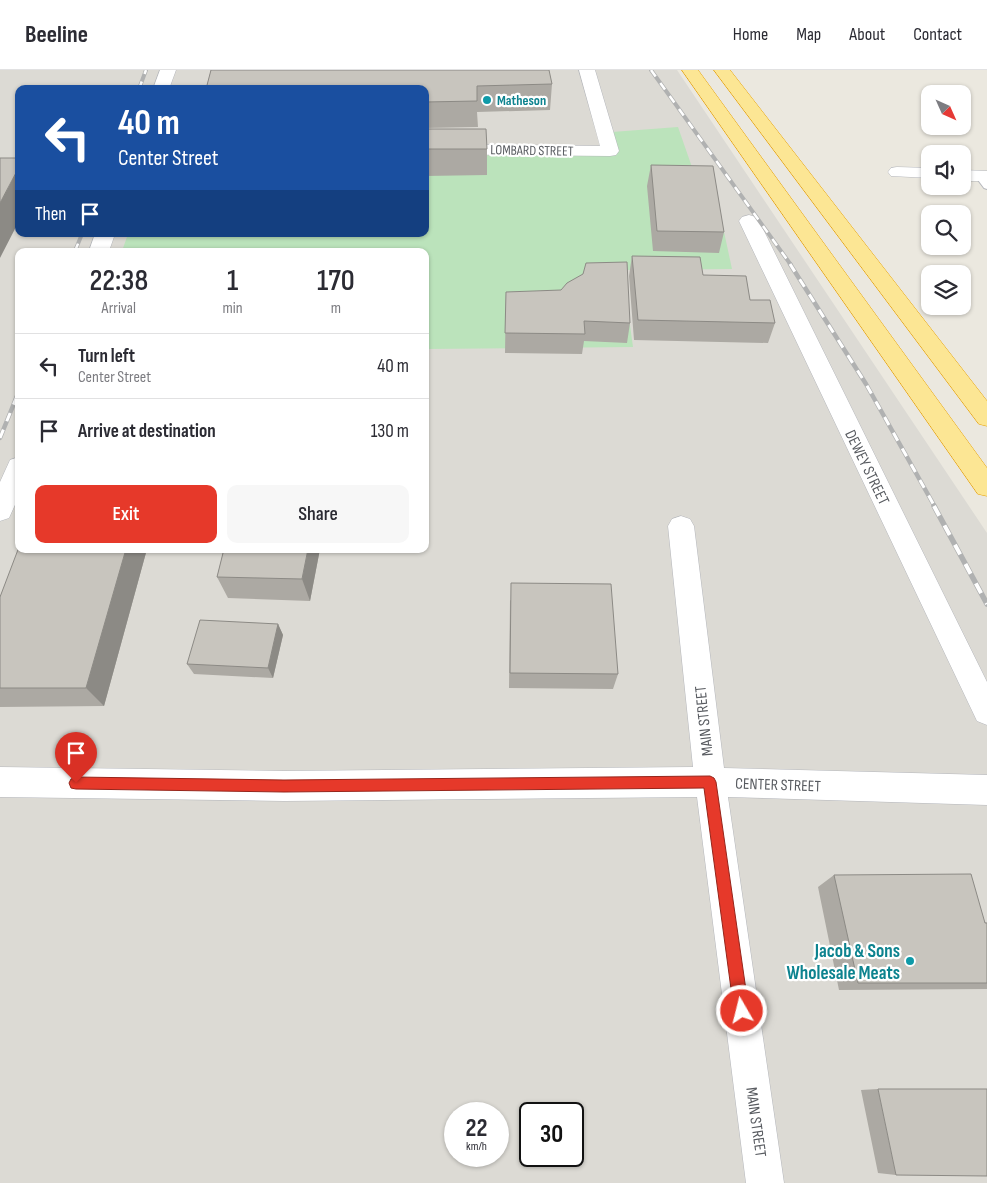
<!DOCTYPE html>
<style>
body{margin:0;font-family:"Sofia Sans Condensed",sans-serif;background:#f7f7f7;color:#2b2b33;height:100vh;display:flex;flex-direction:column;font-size:19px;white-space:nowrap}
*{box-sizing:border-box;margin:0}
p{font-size:16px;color:#7c7c81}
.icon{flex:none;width:28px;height:28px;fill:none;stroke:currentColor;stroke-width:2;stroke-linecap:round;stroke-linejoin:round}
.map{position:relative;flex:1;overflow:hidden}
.sheet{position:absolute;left:15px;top:178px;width:414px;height:305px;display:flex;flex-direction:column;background:#fff;border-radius:10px;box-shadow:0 1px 4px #0004}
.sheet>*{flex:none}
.top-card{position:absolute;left:15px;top:15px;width:414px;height:152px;border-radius:10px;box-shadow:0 1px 4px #0004;background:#1a4fa0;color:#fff;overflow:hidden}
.needle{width:32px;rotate:135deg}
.controls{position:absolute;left:921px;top:15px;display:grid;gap:10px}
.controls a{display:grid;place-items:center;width:50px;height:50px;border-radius:10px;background:#fff;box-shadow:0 1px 4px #0004;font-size:25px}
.speed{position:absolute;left:444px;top:1032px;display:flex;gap:10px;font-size:25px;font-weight:700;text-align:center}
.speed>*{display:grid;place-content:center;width:65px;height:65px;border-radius:50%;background:#fff;box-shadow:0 1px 4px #0004;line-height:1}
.speed small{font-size:12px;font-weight:400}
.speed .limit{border:2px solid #111;border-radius:8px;background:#fff;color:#111}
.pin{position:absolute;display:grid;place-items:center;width:42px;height:42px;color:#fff;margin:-51px -21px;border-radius:50% 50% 50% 0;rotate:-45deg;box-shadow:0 0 5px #0007}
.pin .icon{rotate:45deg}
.me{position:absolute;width:55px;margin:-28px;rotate:352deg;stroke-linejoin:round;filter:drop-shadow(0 0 4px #0008)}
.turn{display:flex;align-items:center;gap:18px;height:105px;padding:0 20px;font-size:22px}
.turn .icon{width:65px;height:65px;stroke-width:2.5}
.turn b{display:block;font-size:35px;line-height:42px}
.then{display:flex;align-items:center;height:48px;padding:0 20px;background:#0003;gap:10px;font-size:19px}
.eta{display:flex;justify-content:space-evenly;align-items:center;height:85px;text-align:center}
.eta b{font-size:30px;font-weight:600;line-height:35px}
.primary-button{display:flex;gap:10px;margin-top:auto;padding:10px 20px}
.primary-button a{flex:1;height:58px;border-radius:10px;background:#e6392a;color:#fff;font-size:20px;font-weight:600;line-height:58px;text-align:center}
.primary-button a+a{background:#f7f7f7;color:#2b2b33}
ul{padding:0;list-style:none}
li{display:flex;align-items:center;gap:15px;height:65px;padding:0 20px;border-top:1px solid #e1e1e2}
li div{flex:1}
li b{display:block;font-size:19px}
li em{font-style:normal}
header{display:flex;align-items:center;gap:30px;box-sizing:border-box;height:70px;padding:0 25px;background:#fff;border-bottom:1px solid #e1e1e2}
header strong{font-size:24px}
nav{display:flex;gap:28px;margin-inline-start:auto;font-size:18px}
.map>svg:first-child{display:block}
.industrial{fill:#dcdad4;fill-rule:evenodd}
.green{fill:#bbe3bb}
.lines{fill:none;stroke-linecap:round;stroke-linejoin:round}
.service-casing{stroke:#b5b7bc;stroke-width:2}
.minor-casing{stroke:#b5b7bc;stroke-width:1}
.trunk-casing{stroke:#e7a003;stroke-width:1}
.service{fill:#fff;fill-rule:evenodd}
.minor{fill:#fff;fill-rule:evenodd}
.trunk{fill:#fce694;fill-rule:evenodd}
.rail-far2-casing{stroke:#b0b1b1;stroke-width:4}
.rail-far1-casing{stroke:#b0b1b1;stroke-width:4.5}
.rail-casing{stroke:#b0b1b1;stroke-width:5.5}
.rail-far2{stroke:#fff;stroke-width:2.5;stroke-dasharray:8;stroke-linecap:butt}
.rail-far1{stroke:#fff;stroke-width:3;stroke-dasharray:9;stroke-linecap:butt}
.rail{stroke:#fff;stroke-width:4;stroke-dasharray:11;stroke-linecap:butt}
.wall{fill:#aca9a3}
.shaded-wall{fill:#8c8a85}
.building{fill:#c8c5be;stroke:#8c8a85}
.route{fill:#e6392a;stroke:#96251b}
.culture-dot{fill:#0f9aa8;stroke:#fff;stroke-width:2}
.labels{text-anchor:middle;stroke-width:4.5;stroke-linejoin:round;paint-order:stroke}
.far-culture-label{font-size:14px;font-weight:bold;fill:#0d838f;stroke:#fff;text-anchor:start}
.far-street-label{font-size:14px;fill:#585b60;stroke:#fff}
.street-label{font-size:16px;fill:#585b60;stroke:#fff}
.near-culture-label{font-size:19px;font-weight:bold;fill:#0d838f;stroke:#fff;text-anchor:end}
</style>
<header>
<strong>Beeline</strong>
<nav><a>Home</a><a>Map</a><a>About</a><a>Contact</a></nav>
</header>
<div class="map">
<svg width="987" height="1113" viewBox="0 0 987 1113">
<rect width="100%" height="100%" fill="#ebe8df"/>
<path class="industrial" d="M0,0H677L987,463V1113H0ZM19,19H425V164H19ZM19,181H425V479H19ZM455,1044H498V1086H455ZM530,1044H572V1086H530Z"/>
<path class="green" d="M678,57L693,100L714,115L732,199L625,200L624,212L633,277L425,279V181H122L128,164H425V86L617,84L612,62Z"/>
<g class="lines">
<defs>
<path id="service" d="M980,103L983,104L987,109V119L984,118L975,106Z"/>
<path id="minor" d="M160,0H176L169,19H153Z
M579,0H595L619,81L616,85L610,86L425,84V74L600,76Z
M897,97L930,98V108L891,106L888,102L891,98Z
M962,100L987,101V111H962Z
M749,145L756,147L759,151L987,612V655L977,651L739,151L742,147Z
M95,164H115L109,181H89Z
M19,387V426L9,448L0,451V412L10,390Z
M681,446L690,449L694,456L724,698L987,705V735L728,727L784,1113H746L697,727L284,731L0,727V697L284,701L693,697L668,456L672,449Z"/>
<path id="trunk" d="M682,0H698L987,398V426L978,424Z
M714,0H730L987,331V356L979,354Z"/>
</defs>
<use href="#service" class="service-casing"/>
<use href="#minor" class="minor-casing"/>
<use href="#trunk" class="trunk-casing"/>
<use href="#service" class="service"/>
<use href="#minor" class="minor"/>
<use href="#trunk" class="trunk"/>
<defs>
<path id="rail-far2" d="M651,0L791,195
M139,19L146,0
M75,181L82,164"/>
<path id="rail-far1" d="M790,194L866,314L935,437
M0,368L19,321"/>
<path id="rail" d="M934,436L987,534"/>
</defs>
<use href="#rail-far2" class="rail-far2-casing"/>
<use href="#rail-far1" class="rail-far1-casing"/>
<use href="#rail" class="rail-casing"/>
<use href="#rail-far2" class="rail-far2"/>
<use href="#rail-far1" class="rail-far1"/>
<use href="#rail" class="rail"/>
</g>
<path class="wall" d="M211,0L552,14L550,40L477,42L478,57L425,58V19H206Z
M425,59L487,79V105L425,106Z
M651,95L724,162L719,183L653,181L647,116Z
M632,186L703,205L750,230L775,253L768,273L634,270L629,206Z
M506,222L630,253L627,273L584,271L582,284L505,283Z
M19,479H147L104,636L0,637V527Z
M224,479H320L310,531L228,528L217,507Z
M510,530L618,604L613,619L509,618Z
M278,554L283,565L273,608L194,604L187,594Z
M834,805L987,853V919L839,920L818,817Z
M878,1019L896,1105L878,1103L861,1020Z"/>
<path class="shaded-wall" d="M19,97V151L0,188V133Z
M126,479H147L104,636L86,618Z
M308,479H320L310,531L302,509Z
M278,554L283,565L273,608L268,598Z"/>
<path class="building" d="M211,0H549L552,14L477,16V31L425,32V19H286V17L206,19Z
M425,59H486L487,79H425Z
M0,88H19V97L0,133Z
M651,95L713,96L724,162L657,161Z
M632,186L700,187L703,205L746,206L750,230H770L775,253L638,250Z
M627,192L630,253L584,251L585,264L505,263L506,222L561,220L567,213L583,204L586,193Z
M19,477V479H126L86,618H0V527Z
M224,479H308L302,509L217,507Z
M511,513L611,514L618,604L510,603Z
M200,550L278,554L268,598L187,594Z
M971,804L985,853H987V913H858L834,805Z
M878,1019H987V1106L896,1105Z"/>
<path class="route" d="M710,706L714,708L716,712L749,941L747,946L742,949L736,946L734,941L704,718L284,722L76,719L71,718L69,713L71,709L76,707L284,710Z"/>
<g class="culture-dot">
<circle cx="487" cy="30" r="5"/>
<circle cx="910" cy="891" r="5"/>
</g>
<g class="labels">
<g class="far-culture-label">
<text x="497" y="35">Matheson</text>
</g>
<g class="far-street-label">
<text transform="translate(532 80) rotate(1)" y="5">LOMBARD STREET</text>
</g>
<g class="street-label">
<text transform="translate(868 397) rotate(64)" y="6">DEWEY STREET</text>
<text transform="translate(703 651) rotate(-96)" y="6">MAIN STREET</text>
<text transform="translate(778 714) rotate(2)" y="6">CENTER STREET</text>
<text transform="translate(757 1052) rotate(82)" y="6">MAIN STREET</text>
</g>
<g class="near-culture-label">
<text x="900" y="887">Jacob &amp; Sons<tspan x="900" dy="22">Wholesale Meats</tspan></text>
</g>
</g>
</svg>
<div class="controls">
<a><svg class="needle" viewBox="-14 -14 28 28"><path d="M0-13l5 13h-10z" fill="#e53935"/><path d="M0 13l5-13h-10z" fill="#7c7c81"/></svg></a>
<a><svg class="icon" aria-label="sound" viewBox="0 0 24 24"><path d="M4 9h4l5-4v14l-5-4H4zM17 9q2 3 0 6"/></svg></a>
<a><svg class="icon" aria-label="search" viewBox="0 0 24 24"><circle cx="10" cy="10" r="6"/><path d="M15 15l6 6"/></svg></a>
<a><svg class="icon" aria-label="layers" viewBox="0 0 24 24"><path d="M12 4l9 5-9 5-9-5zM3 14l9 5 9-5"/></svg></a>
</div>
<div class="speed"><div>22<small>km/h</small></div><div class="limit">30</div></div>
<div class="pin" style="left:76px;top:713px;background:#d93025"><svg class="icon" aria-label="arrive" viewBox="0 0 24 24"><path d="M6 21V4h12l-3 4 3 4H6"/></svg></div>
<svg class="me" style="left:742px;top:941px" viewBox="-20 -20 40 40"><circle r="17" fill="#e6392a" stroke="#fff" stroke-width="3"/><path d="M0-11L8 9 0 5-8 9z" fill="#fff"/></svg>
<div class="top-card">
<div class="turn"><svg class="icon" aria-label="left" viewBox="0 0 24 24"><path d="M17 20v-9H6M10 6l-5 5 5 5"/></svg><div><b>40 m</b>Center Street</div></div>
<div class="then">Then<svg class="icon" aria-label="arrive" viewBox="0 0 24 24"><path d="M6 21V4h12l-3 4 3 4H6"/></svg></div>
</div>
<section class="sheet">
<div class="eta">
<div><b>22:38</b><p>Arrival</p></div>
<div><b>1</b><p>min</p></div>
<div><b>170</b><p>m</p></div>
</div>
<ul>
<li><svg class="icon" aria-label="left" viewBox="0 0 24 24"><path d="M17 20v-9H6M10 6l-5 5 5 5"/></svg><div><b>Turn left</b><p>Center Street</p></div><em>40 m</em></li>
<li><svg class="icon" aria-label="arrive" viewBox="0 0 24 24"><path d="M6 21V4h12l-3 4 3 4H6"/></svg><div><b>Arrive at destination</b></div><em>130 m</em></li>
</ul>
<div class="primary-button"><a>Exit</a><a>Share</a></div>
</section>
</div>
